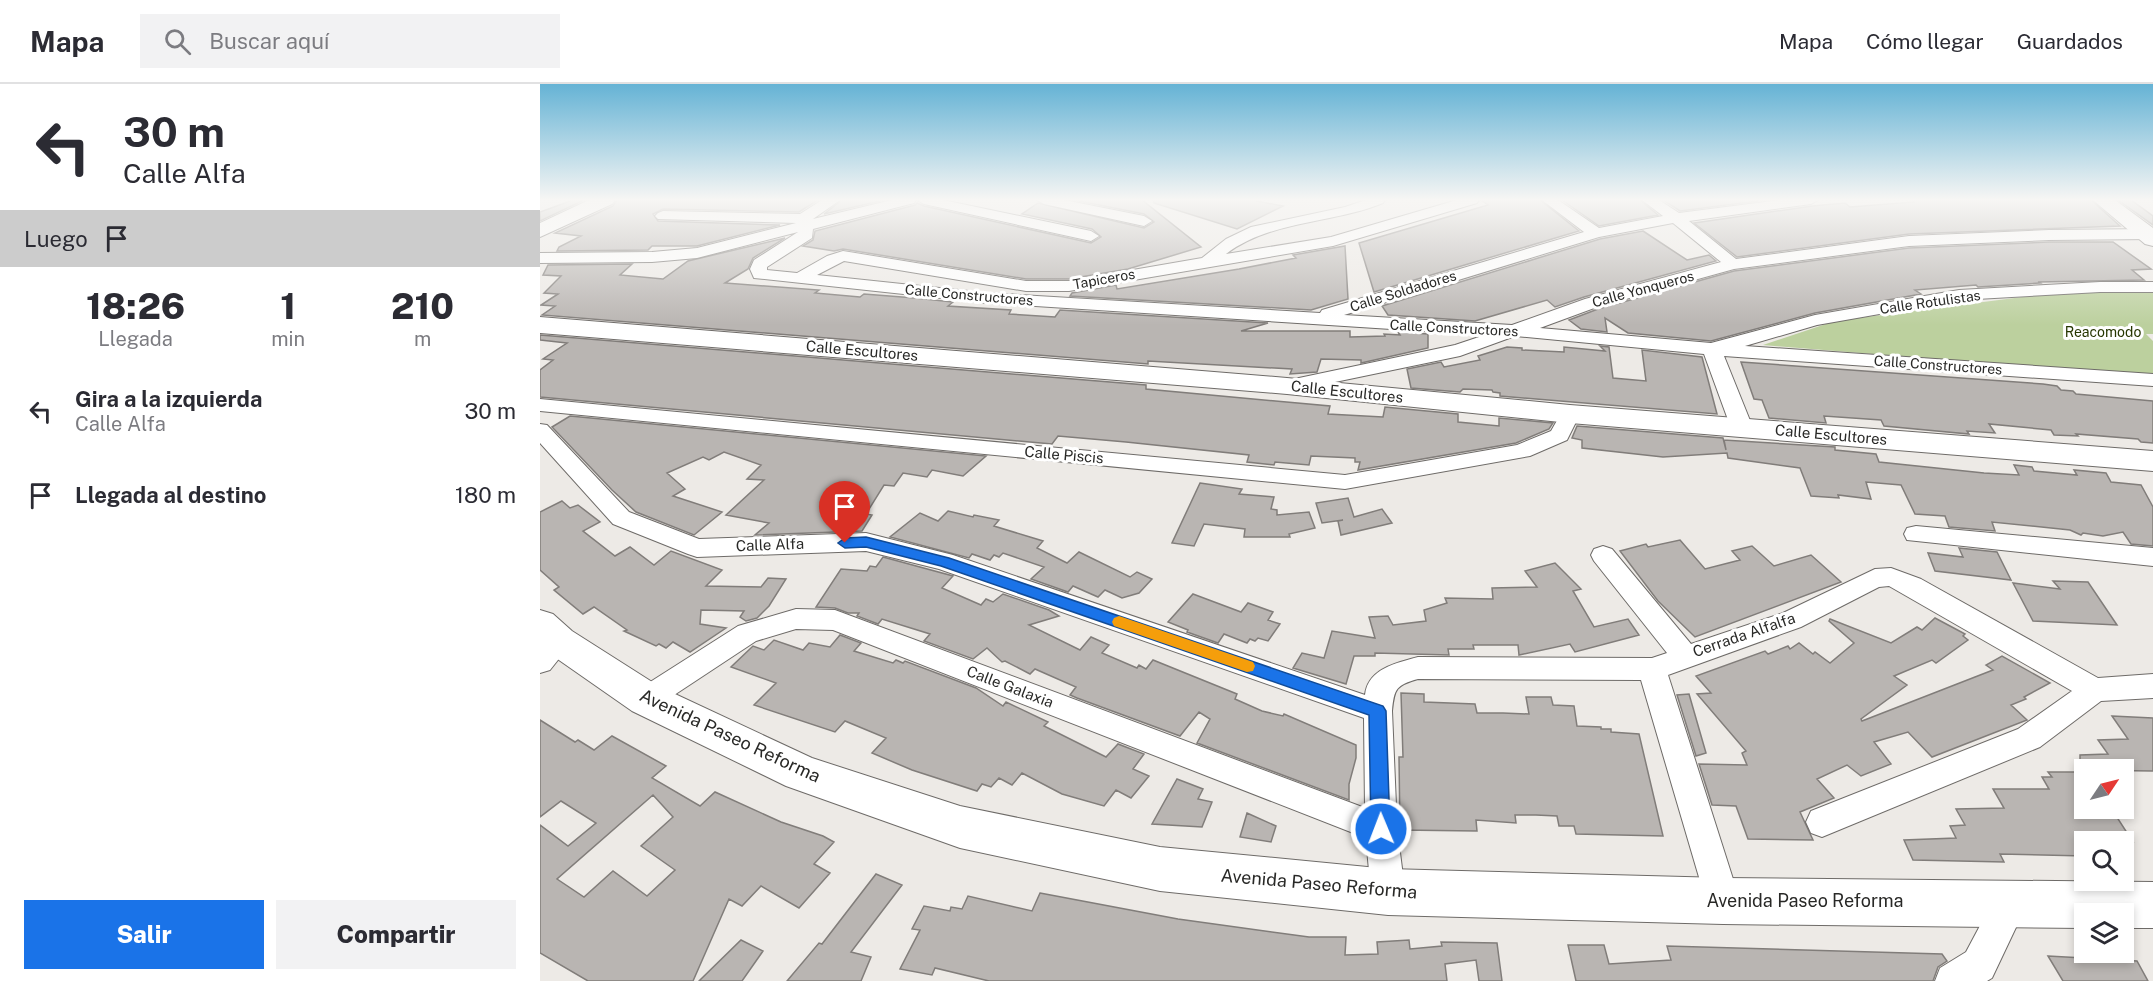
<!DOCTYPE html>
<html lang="es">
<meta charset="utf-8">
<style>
body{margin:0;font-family:"Public Sans",sans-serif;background:#f2f2f3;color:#2b2b33;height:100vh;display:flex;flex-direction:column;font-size:22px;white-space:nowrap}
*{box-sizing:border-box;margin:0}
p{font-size:20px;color:#7c7c81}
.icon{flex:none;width:33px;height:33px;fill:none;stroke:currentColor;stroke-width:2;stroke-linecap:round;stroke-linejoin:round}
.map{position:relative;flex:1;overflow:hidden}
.side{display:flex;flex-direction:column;background:#fff;width:540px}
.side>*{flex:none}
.guide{background:#fff;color:#2b2b33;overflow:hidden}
.needle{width:39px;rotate:55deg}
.tools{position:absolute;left:1534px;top:675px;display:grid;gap:12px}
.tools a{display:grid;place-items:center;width:60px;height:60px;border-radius:0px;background:#fff;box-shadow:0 3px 9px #0003;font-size:30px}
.pin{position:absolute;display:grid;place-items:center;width:51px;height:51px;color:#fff;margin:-62px -26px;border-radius:50% 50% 50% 0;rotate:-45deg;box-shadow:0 0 6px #0007}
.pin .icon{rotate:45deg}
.me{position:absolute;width:66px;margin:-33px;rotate:359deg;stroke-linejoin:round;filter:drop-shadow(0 0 4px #0008)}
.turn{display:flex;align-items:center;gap:21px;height:126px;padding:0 24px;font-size:27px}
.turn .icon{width:78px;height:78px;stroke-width:2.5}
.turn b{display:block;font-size:42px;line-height:51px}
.then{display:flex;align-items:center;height:57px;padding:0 24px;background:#0003;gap:12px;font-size:22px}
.eta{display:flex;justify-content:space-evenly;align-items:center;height:102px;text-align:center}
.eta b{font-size:36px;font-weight:800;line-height:42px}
.cta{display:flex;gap:12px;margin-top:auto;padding:12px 24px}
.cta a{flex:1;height:69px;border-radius:0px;background:#1a73e8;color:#fff;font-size:24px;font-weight:800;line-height:69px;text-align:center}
.cta a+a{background:#f2f2f3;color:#2b2b33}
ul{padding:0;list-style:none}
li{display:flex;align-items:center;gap:18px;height:84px;padding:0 24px}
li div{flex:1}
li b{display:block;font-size:22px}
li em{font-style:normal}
header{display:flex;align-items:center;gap:36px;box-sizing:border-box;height:84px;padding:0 30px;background:#fff;border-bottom:2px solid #e1e1e2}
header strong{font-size:28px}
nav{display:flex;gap:33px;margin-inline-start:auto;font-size:21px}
.search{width:420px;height:54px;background:#f2f2f3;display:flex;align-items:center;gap:15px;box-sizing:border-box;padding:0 21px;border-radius:0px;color:#7c7c81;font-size:22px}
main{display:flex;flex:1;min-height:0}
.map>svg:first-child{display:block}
.green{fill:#bcd09e}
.building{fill:#b9b5b2;stroke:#817d7a;stroke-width:1.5;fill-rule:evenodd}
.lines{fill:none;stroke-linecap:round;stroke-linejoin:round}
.street-casing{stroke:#6e6b68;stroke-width:2}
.secondary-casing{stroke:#6e6b68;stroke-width:2}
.street{fill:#fff;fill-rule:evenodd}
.secondary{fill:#fff;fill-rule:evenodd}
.route{fill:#1a73e8;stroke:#114b97;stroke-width:1.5}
.slow{fill:#f59e0b}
.labels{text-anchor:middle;stroke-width:6;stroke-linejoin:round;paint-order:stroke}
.far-street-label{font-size:14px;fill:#292927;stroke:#fff}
.far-park-label{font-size:14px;fill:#263600;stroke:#fff}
.street-label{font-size:15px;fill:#292927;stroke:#fff}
.near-street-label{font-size:18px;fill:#292927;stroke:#fff}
</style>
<header>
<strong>Mapa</strong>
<div class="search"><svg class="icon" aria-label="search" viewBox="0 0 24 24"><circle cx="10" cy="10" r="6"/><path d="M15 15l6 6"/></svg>Buscar aquí</div>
<nav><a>Mapa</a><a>Cómo llegar</a><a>Guardados</a></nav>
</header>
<main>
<section class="side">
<div class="guide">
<div class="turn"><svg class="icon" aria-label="left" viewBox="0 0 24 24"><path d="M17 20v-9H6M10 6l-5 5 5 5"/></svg><div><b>30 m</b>Calle Alfa</div></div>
<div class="then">Luego<svg class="icon" aria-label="arrive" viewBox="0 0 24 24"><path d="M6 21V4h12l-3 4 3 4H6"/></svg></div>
</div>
<div class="eta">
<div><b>18:26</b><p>Llegada</p></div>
<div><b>1</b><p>min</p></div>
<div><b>210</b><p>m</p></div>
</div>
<ul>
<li><svg class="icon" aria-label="left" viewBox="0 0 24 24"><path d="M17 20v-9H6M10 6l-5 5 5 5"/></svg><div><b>Gira a la izquierda</b><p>Calle Alfa</p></div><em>30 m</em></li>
<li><svg class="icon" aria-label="arrive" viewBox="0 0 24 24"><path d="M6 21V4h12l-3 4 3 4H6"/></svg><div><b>Llegada al destino</b></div><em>180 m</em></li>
</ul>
<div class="cta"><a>Salir</a><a>Compartir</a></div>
</section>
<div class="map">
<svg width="1613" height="897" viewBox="0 0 1613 897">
<rect width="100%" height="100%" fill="#edeae6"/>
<path class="green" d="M1613,207V250H1606L1613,257V293L1223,261L1295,237L1514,209Z"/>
<path class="building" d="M33,116H44L0,137V128Z
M77,116H278L259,128L123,125L113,130L118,137L240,141L157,162H112L108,166L17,167L19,163L41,152L15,149L73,122Z
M302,116H344L284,130Z
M534,116H602L661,163L588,185L529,195H486L303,165L294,167L263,162L273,156L275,147L375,121L377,119L384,122L551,159L561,153L552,145L482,130L498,119L604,144L614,138L604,130Z
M614,116H711L743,122L697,145L614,119Z
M941,116H1000L1039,147L834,208L819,159L948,121Z
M1022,116H1100L1118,131L1059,142Z
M1123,116H1225L1140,127Z
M1372,116H1551L1580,142L1369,150L1197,173L1154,139L1272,122L1305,119L1310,123L1374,118Z
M1578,116H1591L1613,132V141Z
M1103,147L1147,176L1169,171L1176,177L1044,213L1015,223L1007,216L935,237L848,231L842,222L1060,155Z
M245,154L213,174L208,185L185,199L279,206L275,209L320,213L324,210L375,214L413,218L408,222L471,226L469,230L515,233L520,226L728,239L701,247H810V253L845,252L844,250L860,251L858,248L888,250V264L821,279V276L781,275L777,288L750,290L752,285L608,277V280L2,231L15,222L1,221L18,210L4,209L21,192L3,191L8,181L92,180L80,191L123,195L148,177Z
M1509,158H1573L1611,185L1592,186L1604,196L1498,198L1500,199L1438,203L1436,201L1375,206L1381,210L1275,229L1171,257L1088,249L1065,234L1067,248L1041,245L1029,236L1058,225L1194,187L1369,164Z
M805,162L808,215L771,226L530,212L532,209L576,201L577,205L699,185L756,174L753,171Z
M0,251L606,301V305L790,322L788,330L843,333L845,323L918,330V338L959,342V334L1013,339L1009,345L976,359L818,386L820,378H815V374L771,372L769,381L735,378L734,381L707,378L709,371L586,358L518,352L512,360L0,313V286L13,276L3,275L27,259L0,256Z
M1060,262L1069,263L1073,294L1106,297L1102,266L1162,273L1177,330L960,312V309L953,308L952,306L923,305L920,308L871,304L867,285L901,278L904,283L940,276L938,272L967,263L982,264V266L1024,268V263L1065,267Z
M1201,278L1503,300L1517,302L1521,306L1533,307L1536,310L1613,317V359L1601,358L1598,355L1536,350L1538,352L1514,351L1511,346L1449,340L1455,349L1427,347L1429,350L1344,342L1341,336L1284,332L1286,339L1229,334L1222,316L1214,315Z
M30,332L446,372L423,392L392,386L387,393L363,389L354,402L344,401L326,430L332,431L322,447L215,451L229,439L186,431L224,396L207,395L221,381L184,368L169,376L163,373L127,389L145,405L133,412L182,428L154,451L96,428L72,406L12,343Z
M1037,342L1183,354L1186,366L1184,356L1295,363V366L1336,370L1339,378L1444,389L1479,391L1474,381L1492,383L1494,387L1537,391L1534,386L1566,389L1571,398L1601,401L1613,423V462L1591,460L1583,448L1563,452L1543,449L1541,451L1530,446L1452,438L1455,447L1409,443L1405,432L1375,430L1361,401L1326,398L1331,415L1298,411L1299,414L1271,412L1260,384L1188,374L1187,369L1123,373L1042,364V356L1032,354Z
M660,399L702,405L699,410L734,413L731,425L737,426V431L769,428L775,444L749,450L750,453H704L705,445L664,440L654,462L632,459Z
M808,414L814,433L842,425L852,439L801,451L798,437L803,436L782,439L776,419Z
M22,417L30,424L38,421L60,438L43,447L75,472L90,463L114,481L131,467L182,486L166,502L221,503L228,494L246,495L229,522L217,534L206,537L200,533L204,527L161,526L160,540L186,544L150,568L133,558L126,564L119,560L116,562L84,547L87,546L54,523L43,530L14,506L19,503L0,486V428Z
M408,427L433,433L434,431L459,436L454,442L503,457L497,464L527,479L539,468L590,493L597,488L612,495L599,509L582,514L565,506L558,513L533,502L528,508L491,495L504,483L463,469L459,473L454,471L450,476L432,470L429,474L350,453L380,429L398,437Z
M1140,456L1165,485L1200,476L1192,467L1212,462L1234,482L1271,471L1301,498L1155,553L1118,517L1080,467L1106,460L1108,463Z
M1419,464L1457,468L1471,496L1395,487L1388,469L1423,473Z
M343,473L413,492L402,504L441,521L446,515L453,518L463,510L509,526L519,532L489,541L540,566L551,553L569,561L562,569L597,584L599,581L606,585L613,576L697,610L695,615L722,627L743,632L744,630L816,661V674L809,700V716L657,659L670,635L659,628L640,652L537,614L530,611L536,603L495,585L490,590L465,577L462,578L447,564L433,575L384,557L390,550L342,535L338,540L317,532L319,529H308L295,524L276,523L301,485L327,487L330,482L336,483Z
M1015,479L1041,505L1033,507L1054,543L1088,535L1099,551L1035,568L1030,560L979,571L978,561H933L934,565H908L909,571L835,569V572H814L806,600L753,584L762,569L784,574L792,547L835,554L829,533L848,532L853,541L886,537L884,526L907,519L905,514L953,515L952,504L997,503L985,487Z
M1513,497L1548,498L1577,541L1493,537L1473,499L1520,505Z
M653,510L701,528L708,519L733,528L728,536L740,540L728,557L718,554L715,557L710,555L707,559L684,550L678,559L647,548L648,546L628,538Z
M1395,534L1425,550L1423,552L1428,556L1396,579L1392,576L1354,592L1367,601L1321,635L1322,637L1453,586L1446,581L1462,572L1510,599L1484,613L1486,615L1471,621L1487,636L1392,673L1368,648L1334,658L1351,680L1321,692L1307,681L1277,695L1294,714L1260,728L1273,756L1208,755L1196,722L1172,721L1159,680L1207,681L1202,669L1206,667L1157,610L1171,609L1156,592L1225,567L1228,570L1248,562L1250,565L1259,559L1273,570L1275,568L1290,579L1314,559L1289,537L1290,535L1351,559L1377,543L1382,546Z
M300,551L321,559L314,567L353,579L356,576L363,579L365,577L436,604L463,622L466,618L508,638L504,642L566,673L578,660L604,670L593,685L609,692L591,714L576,706L564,722L522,710L482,689L472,701L459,694L451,703L442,700L437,707L372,686L332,669L346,654L305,637L295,648L214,621L236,599L191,583L213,562L224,566L234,556L263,566L269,559L290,563Z
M861,609L884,610V618L935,620L937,629H963L989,630L986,613H1011L1013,621L1034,622L1037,642L1061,643V645H1071V648L1099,650L1123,752L1036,750L1034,742H1019L1017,732L996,731H975L976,739L936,736L937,747L860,746L859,673H863Z
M1149,610L1166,669L1156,672L1137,611Z
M1572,632L1613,634V687L1540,686V671L1568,670L1558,656L1588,655Z
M0,636L35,658L38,656L54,666L72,652L126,682L112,694L160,722L175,708L241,738L283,752L294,758L274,780L290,789L259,824L221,802L202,822L189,815L153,897H48L0,869V741L28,762L56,739L21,717L0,733ZM113,711L133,733L101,762L135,786L107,812L73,787L44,813L17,795Z
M1508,688H1545V724H1571L1593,758H1545V772L1460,770L1464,778L1373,776L1364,756L1416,754L1410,742L1425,741L1416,725L1464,724L1453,705H1509L1502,693H1512Z
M637,695L663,705L658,715L672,718L662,743L612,740Z
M707,729L736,742L731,758L700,753Z
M336,790L362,801L311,868L331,873L321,897H247L279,859L282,860Z
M500,809L638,835L769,853H806L805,871L838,870L837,858L869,856L870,865L902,862L901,858L957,859L962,897H939L936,876L905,880L907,897H449L395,884L392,891L360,885L380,846L372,845L384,822L410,827L411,823L422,825L428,812L492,827Z
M201,856L223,867L202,897H159Z
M1028,861H1064L1069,880L1131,876L1127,862L1402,870L1407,877L1398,883L1393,897H1036Z
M1508,872L1597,877L1608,897H1523Z"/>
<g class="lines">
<defs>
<path id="street" d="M282,116H300L273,135L352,116H376L374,119L273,145L272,154L227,183V186L257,189L287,172L303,167L486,197H529L662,174L686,155L711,143L805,123L826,116H845L843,119C792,140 731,136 686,170L791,153L917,116H939L937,119L793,162L529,207H486L304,177L277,191L447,209L780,229L782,226L1044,148L1002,116H1018L1059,144L1123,132L1102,116H1119L1139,129L1240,116H1278L1271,120L1149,137L1196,175L1369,152L1509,146L1613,145V155L1509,156L1369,162L1194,185L1057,223L1000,244L1171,259L1275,231L1419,206L1560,198H1613V208H1560L1419,216L1277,241L1205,262L1613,290V302L1184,272L1213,344L1209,349L1202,350L1195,349L1191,344L1164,270L975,252L920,272L747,308L740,306L737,302L740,298L915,261L945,251L447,219L214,194L210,185L214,176L258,148L157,174L112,178L0,179V169L112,168L157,164L256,139L118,135L115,132L118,129L123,127L260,130ZM1133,139L1181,178L1045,215L972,241L804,231L1059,153Z
M377,116H403L551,147L559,152L551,157L384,120Z
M497,116H524L604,132L612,137L604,142L504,120Z
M0,315L805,391L977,361L1011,347L1023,326L1030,324L1037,326L1040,330L1027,356L990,372L805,405L0,327Z
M0,340L7,341L89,428L159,455L326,449L413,471L825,611C828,584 857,579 878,573L1112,574L1127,569L1054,477L1051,471L1054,465L1063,462L1072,465L1151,560L1243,529L1335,485L1351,484L1381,495L1558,594L1613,590V614L1561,617L1500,663L1282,753L1271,749L1266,738L1271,727L1478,645L1532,607L1349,502L1339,503L1261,543L1128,591L1200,817L1195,829L1183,834L1171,829L1166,817L1101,596L878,595C856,601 854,605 852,627L857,745L865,808L860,820L848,825L836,820L831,808L826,754L293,546L256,545L216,557L116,623L106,627L96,623L92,615L96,607L198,542L256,525L295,526L825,724L824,634L399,485L326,467L157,473L148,470L73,440L0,359Z
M1376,442L1613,464V482L1367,456L1364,450L1367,444Z
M19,546L29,550L33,557L10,586L0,589V560L9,550Z
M1471,801L1483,806L1488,818L1452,894L1447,897H1395L1400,884L1426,868L1459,806Z"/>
<path id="secondary" d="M49,116H75L72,120L0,153V139Z
M1553,116H1575L1613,144V162L1605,160Z
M0,233L747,294L1030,321L1613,367V387L1030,339L747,310L0,249Z
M0,526L13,530L32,547L120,603L272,674L420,722L620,763L848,785L1183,794L1613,798V844H1584V830H1545V844L1183,840L848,831L620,807L420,764L246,702L92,627L6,567L0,562Z"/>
</defs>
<use href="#street" class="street-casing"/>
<use href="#secondary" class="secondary-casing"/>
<use href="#street" class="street"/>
<use href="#secondary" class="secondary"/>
</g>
<linearGradient id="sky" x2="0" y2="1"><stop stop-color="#65b3d5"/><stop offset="0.48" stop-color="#f7f6f4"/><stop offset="1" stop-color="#f7f6f4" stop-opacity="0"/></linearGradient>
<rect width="1613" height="241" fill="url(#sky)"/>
<path class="route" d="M326,453L409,474L843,622L846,627L850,745L847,751L841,754L834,751L831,745L829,631L401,482L326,463L305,464L298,459L305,454Z"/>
<path class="slow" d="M579,532L713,578L715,582L713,587L707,588L574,542L572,538L574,534Z"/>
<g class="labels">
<g class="far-street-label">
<text transform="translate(564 195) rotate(-10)" y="5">Tapiceros</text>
<text transform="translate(1103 205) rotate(-15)" y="5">Calle Yonqueros</text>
<text transform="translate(863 207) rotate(-17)" y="5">Calle Soldadores</text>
<text transform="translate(429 211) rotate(5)" y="5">Calle Constructores</text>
<text transform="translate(1390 218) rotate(-8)" y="5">Calle Rotulistas</text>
<text transform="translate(914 244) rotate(3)" y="5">Calle Constructores</text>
<text transform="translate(1398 281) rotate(4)" y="5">Calle Constructores</text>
</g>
<g class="far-park-label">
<text x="1563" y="253">Reacomodo</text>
</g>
<g class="street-label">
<text transform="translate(322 267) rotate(5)" y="5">Calle Escultores</text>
<text transform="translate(807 308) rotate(6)" y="5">Calle Escultores</text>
<text transform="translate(1291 351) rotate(5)" y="5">Calle Escultores</text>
<text transform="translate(524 371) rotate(5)" y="5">Calle Piscis</text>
<text transform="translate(230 461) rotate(-2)" y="5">Calle Alfa</text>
<text transform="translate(1204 551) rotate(-19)" y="5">Cerrada Alfalfa</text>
<text transform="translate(470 603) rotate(21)" y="5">Calle Galaxia</text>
</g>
<g class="near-street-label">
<text transform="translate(190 652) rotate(25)" y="6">Avenida Paseo Reforma</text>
<text transform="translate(779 800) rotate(5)" y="6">Avenida Paseo Reforma</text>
<text x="1265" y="823">Avenida Paseo Reforma</text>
</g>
</g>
</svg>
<div class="tools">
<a><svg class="needle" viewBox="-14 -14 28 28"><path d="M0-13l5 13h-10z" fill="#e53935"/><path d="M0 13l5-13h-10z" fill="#7c7c81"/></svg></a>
<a><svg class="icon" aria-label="search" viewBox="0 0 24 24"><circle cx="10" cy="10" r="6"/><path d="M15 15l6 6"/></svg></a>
<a><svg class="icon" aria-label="layers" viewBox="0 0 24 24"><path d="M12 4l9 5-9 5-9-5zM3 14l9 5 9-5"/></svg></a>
</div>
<div class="pin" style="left:305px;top:459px;background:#d93025"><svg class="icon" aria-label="arrive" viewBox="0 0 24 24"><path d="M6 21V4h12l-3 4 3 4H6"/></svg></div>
<svg class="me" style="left:841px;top:745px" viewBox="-20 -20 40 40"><circle r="17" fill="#1a73e8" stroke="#fff" stroke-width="3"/><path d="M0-11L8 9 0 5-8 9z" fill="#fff"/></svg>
</div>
</main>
